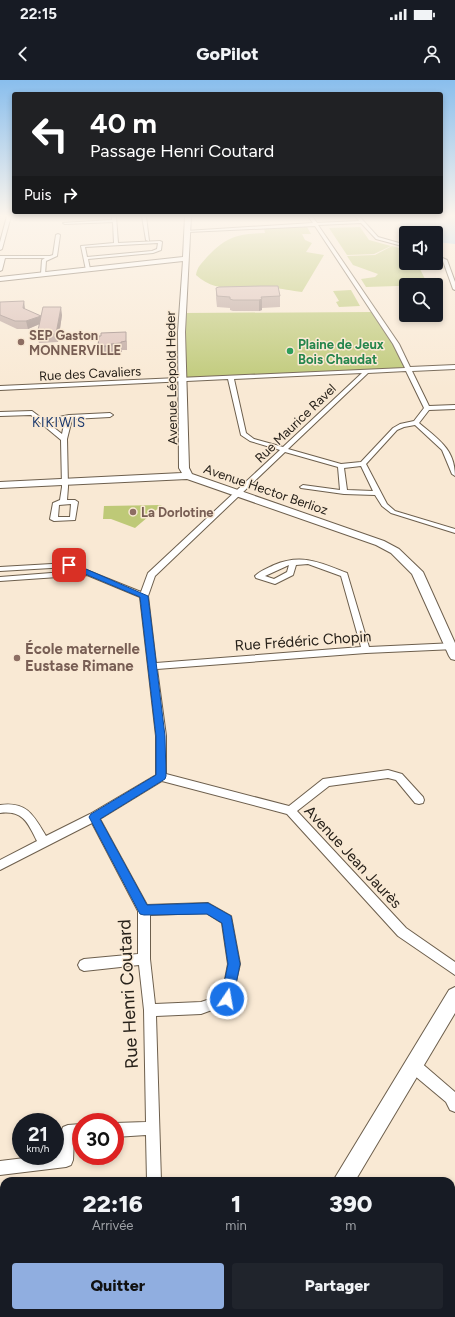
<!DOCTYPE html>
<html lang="fr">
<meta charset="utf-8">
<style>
body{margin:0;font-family:Figtree,sans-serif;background:#20242c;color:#f1f3f6;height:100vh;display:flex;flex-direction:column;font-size:15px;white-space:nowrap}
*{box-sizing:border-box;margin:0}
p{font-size:13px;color:#9ea1a6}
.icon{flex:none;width:22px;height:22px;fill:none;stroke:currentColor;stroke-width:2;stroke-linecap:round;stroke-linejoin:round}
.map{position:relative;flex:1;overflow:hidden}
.side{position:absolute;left:0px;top:1097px;width:455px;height:140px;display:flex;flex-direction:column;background:#171b24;border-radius:12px 12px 0 0;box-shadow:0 2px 6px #0003}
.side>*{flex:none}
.banner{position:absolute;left:12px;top:12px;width:431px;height:122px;border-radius:4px;box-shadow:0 2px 6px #0003;background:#202124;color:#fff;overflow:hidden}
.tools{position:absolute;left:399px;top:146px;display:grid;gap:8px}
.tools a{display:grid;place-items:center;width:44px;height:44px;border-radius:4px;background:#171b24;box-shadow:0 2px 6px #0003;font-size:20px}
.speed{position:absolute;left:12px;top:1033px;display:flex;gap:8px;font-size:20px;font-weight:700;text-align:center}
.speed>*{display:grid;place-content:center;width:52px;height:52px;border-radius:50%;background:#171b24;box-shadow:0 2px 6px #0003;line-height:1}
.speed small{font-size:10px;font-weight:400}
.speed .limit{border:6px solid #d22;background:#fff;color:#111}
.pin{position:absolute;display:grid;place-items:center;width:34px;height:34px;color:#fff;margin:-17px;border-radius:8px;box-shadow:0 2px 6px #0006}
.me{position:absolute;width:44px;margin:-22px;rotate:12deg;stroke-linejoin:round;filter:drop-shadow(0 0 3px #0008)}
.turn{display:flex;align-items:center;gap:14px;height:84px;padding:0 12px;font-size:18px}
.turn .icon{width:52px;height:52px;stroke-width:2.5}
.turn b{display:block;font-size:28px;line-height:34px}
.then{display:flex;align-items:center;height:38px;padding:0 12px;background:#0003;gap:8px;font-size:15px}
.eta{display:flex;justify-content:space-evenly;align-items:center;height:68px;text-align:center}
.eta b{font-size:24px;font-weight:800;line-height:28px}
.button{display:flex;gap:8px;margin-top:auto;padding:8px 12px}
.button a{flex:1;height:46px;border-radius:4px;background:#90aee0;color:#111;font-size:16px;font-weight:800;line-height:46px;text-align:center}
.button a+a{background:#20242c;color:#f1f3f6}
.status{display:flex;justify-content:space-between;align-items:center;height:28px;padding:0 20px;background:#171b24;direction:ltr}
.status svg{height:11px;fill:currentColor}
header{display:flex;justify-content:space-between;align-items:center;height:52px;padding:0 12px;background:#171b24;font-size:18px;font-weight:800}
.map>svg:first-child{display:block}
.green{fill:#bec977}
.water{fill:#9bcef5}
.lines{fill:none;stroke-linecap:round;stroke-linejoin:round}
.street-casing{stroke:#6d5f4d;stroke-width:2}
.secondary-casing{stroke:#6d5f4d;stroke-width:2}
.street{fill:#fff;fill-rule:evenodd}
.secondary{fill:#fff;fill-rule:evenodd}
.wall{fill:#bda69f}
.shaded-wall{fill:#9a8782}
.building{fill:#dcc1b9;stroke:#9a8782}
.route{fill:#1a73e8;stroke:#114b97}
.education-dot{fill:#8d6e63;stroke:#f9e9d4;stroke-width:1.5}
.leisure-dot{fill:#2e9e5b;stroke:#f9e9d4;stroke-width:1.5}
.labels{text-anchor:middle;stroke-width:3;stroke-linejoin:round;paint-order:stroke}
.far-education-label{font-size:13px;font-weight:bold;fill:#785e54;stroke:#f9e9d4;text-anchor:start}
.far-leisure-label{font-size:13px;font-weight:bold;fill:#27864d;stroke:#f9e9d4;text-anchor:start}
.far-street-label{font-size:13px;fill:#27211a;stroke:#f9e9d4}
.far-neighbourhood-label{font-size:13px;letter-spacing:1px;fill:#19376d;stroke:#f9e9d4}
.street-label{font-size:15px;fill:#27211a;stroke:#f9e9d4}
.education-label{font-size:15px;font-weight:bold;fill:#785e54;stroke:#f9e9d4;text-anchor:start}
.near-street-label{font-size:18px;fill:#27211a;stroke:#f9e9d4}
</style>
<div class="status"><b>22:15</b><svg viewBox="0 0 49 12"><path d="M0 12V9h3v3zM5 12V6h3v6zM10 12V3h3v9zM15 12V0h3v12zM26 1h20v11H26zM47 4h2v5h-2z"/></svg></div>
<header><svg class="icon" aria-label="back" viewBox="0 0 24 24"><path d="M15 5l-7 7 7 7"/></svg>GoPilot<svg class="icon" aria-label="person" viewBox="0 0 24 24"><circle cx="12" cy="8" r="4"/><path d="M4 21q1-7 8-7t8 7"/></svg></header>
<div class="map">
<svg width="455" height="1237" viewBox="0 0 455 1237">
<rect width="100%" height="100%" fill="#f9e9d4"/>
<path class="green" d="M307,147L311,154H302L305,160L312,163L306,172L324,175L302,212C292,211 281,208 271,208C245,206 217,215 196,195C197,187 202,183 207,177C227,156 237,154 265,153L264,148Z
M360,147L369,160L391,166L374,174L347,175L329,148Z
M392,166L406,170V183H417L428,205L366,207L361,199L375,197L378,194L353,185L347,176L375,175Z
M351,210L360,226L339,227L336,222L339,221L333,211Z
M375,232L409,290L182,299V233Z
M162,425L135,448L111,439H103L104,426Z"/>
<path class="water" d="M401,136H455V164L436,162V153H405L400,147Z"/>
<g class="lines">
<defs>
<path id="street" d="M7,136H11L2,169L0,170V162Z
M112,136H116L118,163L160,161L162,162L161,170L153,173L88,179L90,189L86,190L81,166L114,163L113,142L65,144L63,143L112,140ZM158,163L157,169L152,171L87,177L85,167Z
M142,136H146L149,161L146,160Z
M308,136H312L317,143L359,141L355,136H359L378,157L406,165V167L376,159L361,143L318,145L399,264L410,287L455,285V289L412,291L429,326L455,325V329L429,330L419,343C438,359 455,369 455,396L452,394L442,370L415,345L404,347L397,350L366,384L387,424L395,431L455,449V453L391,433L382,426L375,415L344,414L301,408L300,407L303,405L340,410L338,387L285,372L155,496L148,516L156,583L361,567L341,496L308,484L296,485L293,495L275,504L256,498L255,496C260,491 268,488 274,485C302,473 321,483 347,493L369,567L455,563V569L366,573L157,589L166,656V694L289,726L323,699L388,690L402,694L423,717L424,720L423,723L419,724L415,723L396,700L388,698L329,706L297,731L406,848L455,882V895L398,856L287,734L162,701L100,739L147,825L208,823L231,836L240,884L231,923L201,934L156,936L161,1101H147L146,1055L115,1057V1043L146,1042L144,930L139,885L84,891L80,889L78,885L80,881L84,879L138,874V831L92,743L0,790V780L37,761C28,743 23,730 0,733V725C27,721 34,736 46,756L90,734L156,695V656L140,517L87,495L0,501V497L77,491L68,487L0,491V487L69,483L141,512L148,493L280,370L250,361L241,355L228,299L0,310V306L405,288L393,264L315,146L188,152L186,151L313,143ZM406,291L424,328L414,341L400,344L393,348L361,382L341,384L288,369L368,293ZM362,293L283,367L254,359L246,353L234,299ZM361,386L373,411L347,410L344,388ZM289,485L287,492L274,499L265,496ZM206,833L222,843L228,884L222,915L201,922L155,924L150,879V835Z
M58,154L60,155L57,176L46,181L45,195L41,194L42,180L45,178H5L2,190L0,191V176H50L53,175L56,155Z
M436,175L447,180L455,202V210L453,209L443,181L436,178Z
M32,331L44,340L69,335L110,333L113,335L110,337L72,339L67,359L68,407L67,420H75L78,422L75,440L54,441L50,439L53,423L60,420L62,407L61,360L31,335L0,336V332ZM65,339L62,354L48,343ZM71,424L70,437H58L59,425Z
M414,980L419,981L455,1012V1032L450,1030L446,1022L409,991L408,986L409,981Z
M81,1044V1058H74L73,1080L71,1085L66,1087L0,1095V1081L41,1076H55V1074H59L61,1052L63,1047L68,1045Z
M149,1233H165V1237H149Z"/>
<path id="secondary" d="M185,136H191L185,252L189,388L192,394L384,461L399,469L423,492L455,563V580L451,579L449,576L412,494L391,473L376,465L187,399L0,408V402L182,393L179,388L178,252L183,181L0,201V197L183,177Z
M455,907V933L355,1101H333L449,910Z
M249,1233H273L272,1237H248Z"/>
</defs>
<use href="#street" class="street-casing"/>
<use href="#secondary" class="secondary-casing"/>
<use href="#street" class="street"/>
<use href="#secondary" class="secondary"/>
</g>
<path class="wall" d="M216,208L280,216V227L262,228V230L259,231H233L230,230V228L217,227L216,218Z
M0,222L41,236V237L62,235L58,262L39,263L37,255L40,244L28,249H17L0,241Z
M99,256L127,261V270H122V272L112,273V275H99L98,266Z"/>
<path class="shaded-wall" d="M262,219V230L259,231V220Z
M24,221L25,229L24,236L23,228Z
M61,227L62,235L58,262L56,254Z
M41,236L42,243L28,249L26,241Z"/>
<path class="building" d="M261,206H278L280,216L261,217L262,219L259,220H233L230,219V217L217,216L216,208L219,207Z
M24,221L23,228L41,236L26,241H15L0,235V222Z
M43,227H61L56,254L37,255Z
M126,252V261L121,262V263L111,264V266H98L99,256H101V253Z"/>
<linearGradient id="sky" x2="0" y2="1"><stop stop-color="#89beed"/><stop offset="0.44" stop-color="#fcf5ec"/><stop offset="1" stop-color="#fcf5ec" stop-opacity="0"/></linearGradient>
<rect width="455" height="309" fill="url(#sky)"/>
<path class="route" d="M66,483H72L148,516L165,656L166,696L165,699L100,739L147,825L208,823L231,836L240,884L233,919L231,923L227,925L223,923L221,919L228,884L222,843L207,834L144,835L140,834L89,737L91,734L156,695V656L140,517L66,486Z"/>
<g class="education-dot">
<circle cx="21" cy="262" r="4"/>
<circle cx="133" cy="432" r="4"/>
<circle cx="17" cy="578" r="4"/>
</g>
<circle class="leisure-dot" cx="290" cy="271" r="4"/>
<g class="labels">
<g class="far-education-label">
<text x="29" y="260">SEP Gaston<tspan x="29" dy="15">MONNERVILLE</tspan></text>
<text x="141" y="437">La Dorlotine</text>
</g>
<g class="far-leisure-label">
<text x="298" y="269">Plaine de Jeux<tspan x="298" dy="15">Bois Chaudat</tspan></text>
</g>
<g class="far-street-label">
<text transform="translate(90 293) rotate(-3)" y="5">Rue des Cavaliers</text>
<text transform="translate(171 298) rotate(-91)" y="5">Avenue Léopold Heder</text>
<text transform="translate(295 343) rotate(-44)" y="5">Rue Maurice Ravel</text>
<text transform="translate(266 409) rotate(19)" y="5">Avenue Hector Berlioz</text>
</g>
<g class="far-neighbourhood-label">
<text x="59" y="347">KIKIWIS</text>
</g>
<g class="street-label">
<text transform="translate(303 561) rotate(-4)" y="5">Rue Frédéric Chopin</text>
<text transform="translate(353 777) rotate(47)" y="5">Avenue Jean Jaurès</text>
</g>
<g class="education-label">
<text x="25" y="574">École maternelle<tspan x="25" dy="17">Eustase Rimane</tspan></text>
</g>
<g class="near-street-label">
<text transform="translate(128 914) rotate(-93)" y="6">Rue Henri Coutard</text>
</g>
</g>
</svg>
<div class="tools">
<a><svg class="icon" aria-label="sound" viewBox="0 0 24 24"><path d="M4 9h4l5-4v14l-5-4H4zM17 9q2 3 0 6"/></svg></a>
<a><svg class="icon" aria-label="search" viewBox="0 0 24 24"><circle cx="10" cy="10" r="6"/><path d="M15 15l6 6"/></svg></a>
</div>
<div class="speed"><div>21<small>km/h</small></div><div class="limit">30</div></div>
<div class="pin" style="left:69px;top:485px;background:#d93025"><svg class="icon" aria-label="arrive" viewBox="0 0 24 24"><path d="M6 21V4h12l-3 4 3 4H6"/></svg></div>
<svg class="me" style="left:227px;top:919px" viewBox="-20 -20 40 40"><circle r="17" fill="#1a73e8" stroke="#fff" stroke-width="3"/><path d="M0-11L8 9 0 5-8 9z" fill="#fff"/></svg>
<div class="banner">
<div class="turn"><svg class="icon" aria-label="left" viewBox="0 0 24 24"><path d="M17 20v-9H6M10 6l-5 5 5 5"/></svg><div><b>40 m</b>Passage Henri Coutard</div></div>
<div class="then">Puis<svg class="icon" aria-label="right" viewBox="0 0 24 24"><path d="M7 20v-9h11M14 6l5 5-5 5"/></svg></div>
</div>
<section class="side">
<div class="eta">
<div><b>22:16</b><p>Arrivée</p></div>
<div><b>1</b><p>min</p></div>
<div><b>390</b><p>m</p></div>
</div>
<div class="button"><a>Quitter</a><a>Partager</a></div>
</section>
</div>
